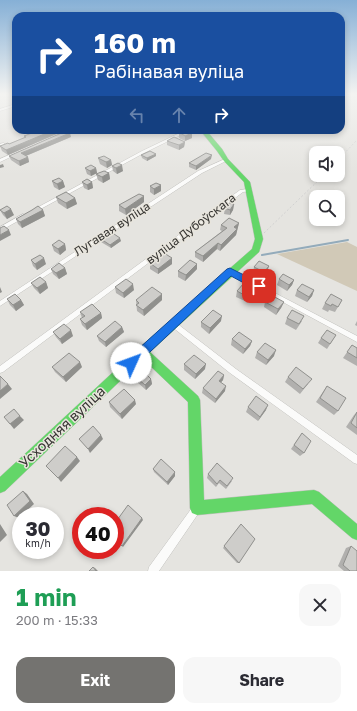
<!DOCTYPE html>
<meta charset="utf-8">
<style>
body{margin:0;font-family:"Golos Text",sans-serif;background:#f7f7f7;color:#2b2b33;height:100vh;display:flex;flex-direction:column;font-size:15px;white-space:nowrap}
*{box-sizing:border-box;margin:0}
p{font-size:13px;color:#7c7c81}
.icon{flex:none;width:22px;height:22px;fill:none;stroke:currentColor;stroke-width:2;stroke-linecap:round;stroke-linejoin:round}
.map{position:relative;height:571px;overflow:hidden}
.sheet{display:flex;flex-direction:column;background:#fff;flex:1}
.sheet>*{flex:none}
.banner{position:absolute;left:12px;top:12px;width:333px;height:122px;border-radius:12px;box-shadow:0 2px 6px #0003;background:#1a4fa0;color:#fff;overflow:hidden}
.tools{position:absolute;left:309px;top:146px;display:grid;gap:8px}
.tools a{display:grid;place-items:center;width:36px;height:36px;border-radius:8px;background:#fff;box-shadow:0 2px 6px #0003;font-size:20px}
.speed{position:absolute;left:12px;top:507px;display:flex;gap:8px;font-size:20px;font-weight:700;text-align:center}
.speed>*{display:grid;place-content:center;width:52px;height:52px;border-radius:50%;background:#fff;box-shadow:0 2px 6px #0003;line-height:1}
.speed small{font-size:10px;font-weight:400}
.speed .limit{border:6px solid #d22;background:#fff;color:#111}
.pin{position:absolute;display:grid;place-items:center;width:34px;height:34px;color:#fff;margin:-17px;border-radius:8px;box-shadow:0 2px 6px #0006}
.me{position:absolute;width:44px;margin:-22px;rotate:47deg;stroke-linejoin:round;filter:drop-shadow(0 0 3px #0008)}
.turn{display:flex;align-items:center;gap:14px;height:84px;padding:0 16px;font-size:18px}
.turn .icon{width:52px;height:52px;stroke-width:2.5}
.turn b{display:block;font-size:28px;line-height:34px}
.lanes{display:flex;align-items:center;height:38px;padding:0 16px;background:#0003;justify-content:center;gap:20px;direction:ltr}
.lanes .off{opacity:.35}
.round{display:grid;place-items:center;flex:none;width:42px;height:42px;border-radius:12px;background:#f7f7f7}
.headline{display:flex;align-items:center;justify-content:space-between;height:68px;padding:0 16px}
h1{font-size:24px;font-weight:700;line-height:30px;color:#1e9e55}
.primary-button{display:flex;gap:8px;margin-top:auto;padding:8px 16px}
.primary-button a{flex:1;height:46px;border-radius:12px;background:#747370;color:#fff;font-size:16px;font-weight:700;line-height:46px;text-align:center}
.primary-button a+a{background:#f7f7f7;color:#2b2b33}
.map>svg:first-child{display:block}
.green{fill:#d1c9b7}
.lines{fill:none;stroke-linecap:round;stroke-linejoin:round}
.stream{stroke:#93abbb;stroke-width:2}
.street-casing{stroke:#c1c0bd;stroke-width:1}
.fast-casing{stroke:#c1c0bd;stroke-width:1}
.path{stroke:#d1d1d1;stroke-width:1;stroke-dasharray:2 2;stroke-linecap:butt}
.street{fill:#fbfbfa;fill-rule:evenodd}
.fast{fill:#63d668;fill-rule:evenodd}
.wall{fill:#b1b0ae}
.shaded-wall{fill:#90908d}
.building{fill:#cecdca;stroke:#90908d}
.route{fill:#1a73e8;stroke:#114b97}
.labels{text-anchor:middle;stroke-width:3;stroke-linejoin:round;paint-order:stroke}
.street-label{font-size:12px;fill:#373633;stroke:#e8e5dd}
.near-street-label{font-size:14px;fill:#373633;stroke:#e8e5dd}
</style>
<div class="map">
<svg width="357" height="571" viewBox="0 0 357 571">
<rect width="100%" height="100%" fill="#e5e4e0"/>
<path class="green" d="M347,242L357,247V291L277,254Z"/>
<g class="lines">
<path class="stream" d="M262,255L348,240"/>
<defs>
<path id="street" d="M16,104V106L0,111V109Z
M70,130H75L62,136L59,135Z
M186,130H191L144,153L35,212H31V211L142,151Z
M3,143H4V145L0,146V144Z
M16,152L19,153L0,162V159Z
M225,159L228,160L202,173L0,306V301L198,171Z
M248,189H250V191L243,192L3,372L0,373V366L240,190Z
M23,214L25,215V217L0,231V227Z
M231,270L357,336V342L229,273L228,272L229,271Z
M173,321L175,322L236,369L357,455V464L354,463L230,373L171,326L170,324L171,322Z
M197,503L200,505L202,508L200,511L159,571H148L149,567L194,505Z"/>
<path id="fast" d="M200,130H206L222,149L228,159L250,182L263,239L259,252L150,352L198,396L200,400L204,500L314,490L319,492L357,524V540L352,538L312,504L197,515L192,513L190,508L188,402L143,359L5,491L0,493V477L138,349L252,249L255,239L244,182L224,161L217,151Z"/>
</defs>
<use href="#street" class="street-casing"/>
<use href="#fast" class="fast-casing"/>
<path class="path" d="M338,160L357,140
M264,233L324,175"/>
<use href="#street" class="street"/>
<use href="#fast" class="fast"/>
</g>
<path class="wall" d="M168,130H179V131L173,134L168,132Z
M61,132L8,155L2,151L0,146L9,144L25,138L24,136Z
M179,132L192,138L185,141L179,138Z
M71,137L26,156L28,157L29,162L20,166L11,160L9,156Z
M167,141L185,142L184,147L179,150L167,145Z
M156,154V156L147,161L142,158L141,155Z
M98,158L111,160L112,165L107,168L100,164Z
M211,159L196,170L189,167V163Z
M112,166L123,171L117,174L113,171Z
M85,168H96L97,173L91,176L87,174Z
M109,173L110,179L103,183L98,180L96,174Z
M52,181H63L65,187L59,190L54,187Z
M82,182H92L93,188L88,190L84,188Z
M150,186L161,191L154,195L150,192Z
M56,197L75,198L77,204L67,209L58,203Z
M144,202L126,215L119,211V205Z
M234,204L233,210L230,215L224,214L225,208Z
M0,210L14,215L7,219L3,215Z
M43,210L45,216L22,228L18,224L16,219Z
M239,223L236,235L220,251L217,249L203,262L195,257V252L222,231L220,230L221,225Z
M101,239L121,241L111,248L101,242Z
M65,244L66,250L60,255L54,251L52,245Z
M172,258V264L158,274L150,269V263Z
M31,260L46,264L37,270L33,266Z
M197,264V269L185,281L178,277V271Z
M254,267L267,272L262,278L253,273Z
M65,268L67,274L59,279L53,274L51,269Z
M279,279L294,280L292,285L287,291L277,285Z
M46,282L48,288L40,294L34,288L31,283Z
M115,287L134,290L124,298L116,293Z
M253,287L252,293L245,301L236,297L237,291Z
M297,290H314L312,296L307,302L295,296Z
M7,299L21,300L24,305L16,311L10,305Z
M136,300H162L144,316L137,311Z
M342,300L335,312L329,310L328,312L322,309L325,303Z
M265,302H284L281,308L276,315L264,307Z
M80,312L101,313L102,318L87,330L82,325L80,319L82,318Z
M287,318L302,321L296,330L285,324Z
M221,321L209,334L201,327V322Z
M357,321V326L355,325Z
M122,327L124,332L106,347L99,341L97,336Z
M53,332L73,336L62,344L56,337Z
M336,335L327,349L318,343L321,338Z
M232,339L252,341L250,346L243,354L231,345Z
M352,345L357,348V366L343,358Z
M257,352L274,356L266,365L255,358Z
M184,364L205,369L195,379L184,370Z
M52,367H82L66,382L55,372Z
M224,375L223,380L221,382L225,391L215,403L202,393L203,388Z
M136,377L151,379L152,384L146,390L137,382Z
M288,377L308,384L300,394L285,382Z
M327,386L338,411L334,415L316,402Z
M109,402L136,404L122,419L110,407Z
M248,407L266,410L258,421L246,412Z
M357,412V435L346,427L354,415Z
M302,433L304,453L300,456L291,449Z
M153,469L175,476L168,485L154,472Z
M208,474L232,481L226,489L219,483L216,487L207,478Z
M241,524L239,563H237L223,548Z
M351,546L357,571H344L338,566L346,548Z"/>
<path class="shaded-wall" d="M54,130H60L61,132L8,155L6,150Z
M173,130H179V131L173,134Z
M70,133L71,137L23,157L21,153Z
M192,133V138L185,141V136Z
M185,142L184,147L179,150V145Z
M156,154V156L147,161V158Z
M212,155L211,159L196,170V166Z
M28,157L29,162L20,166L19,161Z
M111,160L112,165L107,168L106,162Z
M3,164L4,167L0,168V165Z
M122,165L123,171L117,174L116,168Z
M96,168L97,173L91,176L90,171Z
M109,173L110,179L103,183L102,177Z
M63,181L65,187L59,190L57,184Z
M92,182L93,188L88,190L87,185Z
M161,185V191L154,195V189Z
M144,196V202L126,215L125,209Z
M75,198L77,204L67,209L66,203Z
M234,204L233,210L230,215V210Z
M11,209L14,215L7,219L4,213Z
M43,210L45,216L22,228L20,222Z
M239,223L236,235L220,251L221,245L234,227Z
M9,230L11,235L0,241V235Z
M120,238L121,241L111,248L110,245Z
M218,243L217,249L203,262V256Z
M65,244L66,250L60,255L58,249Z
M44,258L46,264L37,270L35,264Z
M172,258V264L158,274V269Z
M197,264V269L185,281L186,275Z
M269,266L267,272L262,278L264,272Z
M65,268L67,274L59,279L56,273Z
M294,280L292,285L287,291L289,285Z
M46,282L48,288L40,294L37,288Z
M133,284L134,290L124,298L123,293Z
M0,287L2,292L0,293Z
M253,287L252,293L245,301L246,296Z
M314,290L312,296L307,302L309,297Z
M162,294V300L144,316L143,310Z
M21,300L24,305L16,311L13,305Z
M284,302L281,308L276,315L278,309Z
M101,313L102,318L87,330L85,324Z
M222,316L221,321L209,334L210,328Z
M122,327L124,332L106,347L105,342Z
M71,330L73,336L62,344L60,339Z
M252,341L250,346L243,354L245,349Z
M276,350L274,356L266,365L268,360Z
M80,362L82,367L66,382L63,377Z
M206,364L205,369L195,379L196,374Z
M224,375L223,380L218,386L219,381Z
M151,379L152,384L146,390L145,385Z
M8,384L12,389L0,399V391Z
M226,386L225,391L215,403L216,399Z
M135,400L136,404L122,419L120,414Z
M268,405L266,410L258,421L260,417Z
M18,414L24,420L14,429L10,424Z
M101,435L103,439L90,453L88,449Z
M77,457L80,461L61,482L58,478Z
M175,472V476L168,485L167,482Z
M23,491L27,494L34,504L19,518L14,516Z
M142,518L143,520L123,547L122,546Z
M0,524L7,535L0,542Z
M93,567L95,568L98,571H96Z"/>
<path class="building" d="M40,130H54L6,150L0,146L8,143L9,144L26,137L24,136Z
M184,130H187L192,133L185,136L179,132Z
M66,131L70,133L21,153L28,157L19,161L9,156Z
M174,137L185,142L179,145L167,141Z
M150,151L156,154L147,158L141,155Z
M206,153L212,155L196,166L189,163Z
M104,156L111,160L106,162L98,158Z
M118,163L122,165L116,168L112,166Z
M91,165L96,168L90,171L85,168Z
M104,171L109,173L102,177L96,174Z
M59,178L63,181L57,184L52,181Z
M87,179L92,182L87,185L82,182Z
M156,183L161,185L154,189L150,186Z
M66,192L75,198L66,203L56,197Z
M139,194L144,196L125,209L119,205Z
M229,203L234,204L230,210L225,208Z
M7,206L11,209L4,213L0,210Z
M38,206L43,210L20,222L16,219L32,210Z
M229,218L239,223L234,227L237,229L221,245L218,243L203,256L195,252L227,228L221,225Z
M4,226L9,230L0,235V228Z
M111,232L120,238L110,245L101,239Z
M59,240L65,244L58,249L52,245Z
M164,253L172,258L158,269L150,263Z
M40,255L44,258L35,264L31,260Z
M190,260L197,264L186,275L178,271Z
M259,261L269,266L264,272L254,267Z
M59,263L65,268L56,273L51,269Z
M283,274L294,280L289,285L279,279Z
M40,277L46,282L37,288L31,283Z
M126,279L133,284L123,293L115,287Z
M244,283L253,287L246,296L237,291Z
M302,284L314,290L309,297L297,290Z
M152,287L162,294L143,310L136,305L139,303L136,300Z
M15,294L21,300L13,305L7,299Z
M331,294L342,300L338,307L332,304L331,306L325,303Z
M271,295L284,302L278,309L265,302Z
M92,304L101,313L85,324L80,319L85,316L80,312Z
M213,310L222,316L210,328L201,322Z
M292,310L304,316L299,324L287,318Z
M115,321L122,327L105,342L97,336Z
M64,324L71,330L60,339L53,332Z
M327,330L336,335L330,344L321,338Z
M239,332L252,341L245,349L232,339Z
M265,343L276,350L268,360L257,352Z
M352,345L357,348V358L347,352Z
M69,353L80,362L63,377L52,367Z
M194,355L206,364L196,374L184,364Z
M296,367L312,379L303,389L288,377Z
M143,371L151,379L145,385L136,377Z
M218,371L224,375L219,381L226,386L216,399L203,388Z
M0,376L8,384L0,391Z
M327,386L346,398L338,411L320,398Z
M124,389L135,400L120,414L109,402Z
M256,396L268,405L260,417L248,407Z
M14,409L20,416L10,424L4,417Z
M357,412V428L351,423Z
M93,426L101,435L88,449L79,439Z
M302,433L311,441L304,453L294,445Z
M65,446L77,457L58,478L46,466Z
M161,459L175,472L167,482L153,469Z
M217,463L233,478L227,486L220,480L217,484L208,474Z
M23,491L30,501L14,516L7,505Z
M128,505L142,518L122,546L115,539V523Z
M241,524L255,539L239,563L224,546Z
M351,546L357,551V571H350L343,565Z
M93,567L96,571H89Z"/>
<linearGradient id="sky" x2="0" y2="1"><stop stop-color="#86b0d6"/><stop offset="0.54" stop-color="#f3f3f1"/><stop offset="1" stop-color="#f3f3f1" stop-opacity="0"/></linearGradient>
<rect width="357" height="174" fill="url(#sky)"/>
<path class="route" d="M230,268L262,284L263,286L262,289H255L231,276L135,366L131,368L127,366L125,363L127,359L227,269Z"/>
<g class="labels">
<g class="street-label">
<text transform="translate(112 229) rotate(-33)" y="4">Лугавая вуліца</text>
<text transform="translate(191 229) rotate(-37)" y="4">вуліца Дубоўскага</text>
</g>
<g class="near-street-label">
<text transform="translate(62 427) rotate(-43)" y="5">Усходняя вуліца</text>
</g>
</g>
</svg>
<div class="tools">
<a><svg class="icon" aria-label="sound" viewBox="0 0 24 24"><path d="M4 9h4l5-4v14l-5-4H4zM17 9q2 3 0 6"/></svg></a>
<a><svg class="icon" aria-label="search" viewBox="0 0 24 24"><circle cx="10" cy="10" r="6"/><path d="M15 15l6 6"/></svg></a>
</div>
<div class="speed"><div>30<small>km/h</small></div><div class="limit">40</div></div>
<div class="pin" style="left:259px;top:286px;background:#d93025"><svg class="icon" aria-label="arrive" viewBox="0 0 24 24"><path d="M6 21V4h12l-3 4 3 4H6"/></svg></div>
<svg class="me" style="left:131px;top:363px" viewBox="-20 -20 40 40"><circle r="19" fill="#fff"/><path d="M0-13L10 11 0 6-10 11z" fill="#1a73e8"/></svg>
<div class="banner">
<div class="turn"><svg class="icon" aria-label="right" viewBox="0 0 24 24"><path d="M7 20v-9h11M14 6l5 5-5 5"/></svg><div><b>160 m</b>Рабінавая вуліца</div></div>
<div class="lanes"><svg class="icon off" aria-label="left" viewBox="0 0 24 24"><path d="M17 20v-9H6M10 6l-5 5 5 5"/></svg><svg class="icon off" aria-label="ahead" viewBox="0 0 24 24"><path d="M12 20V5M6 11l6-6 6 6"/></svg><svg class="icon" aria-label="right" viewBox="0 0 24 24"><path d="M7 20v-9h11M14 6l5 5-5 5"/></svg></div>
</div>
</div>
<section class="sheet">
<div class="headline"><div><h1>1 min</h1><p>200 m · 15:33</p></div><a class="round"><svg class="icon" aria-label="close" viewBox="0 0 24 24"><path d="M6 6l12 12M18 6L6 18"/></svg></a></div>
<div class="primary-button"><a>Exit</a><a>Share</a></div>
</section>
